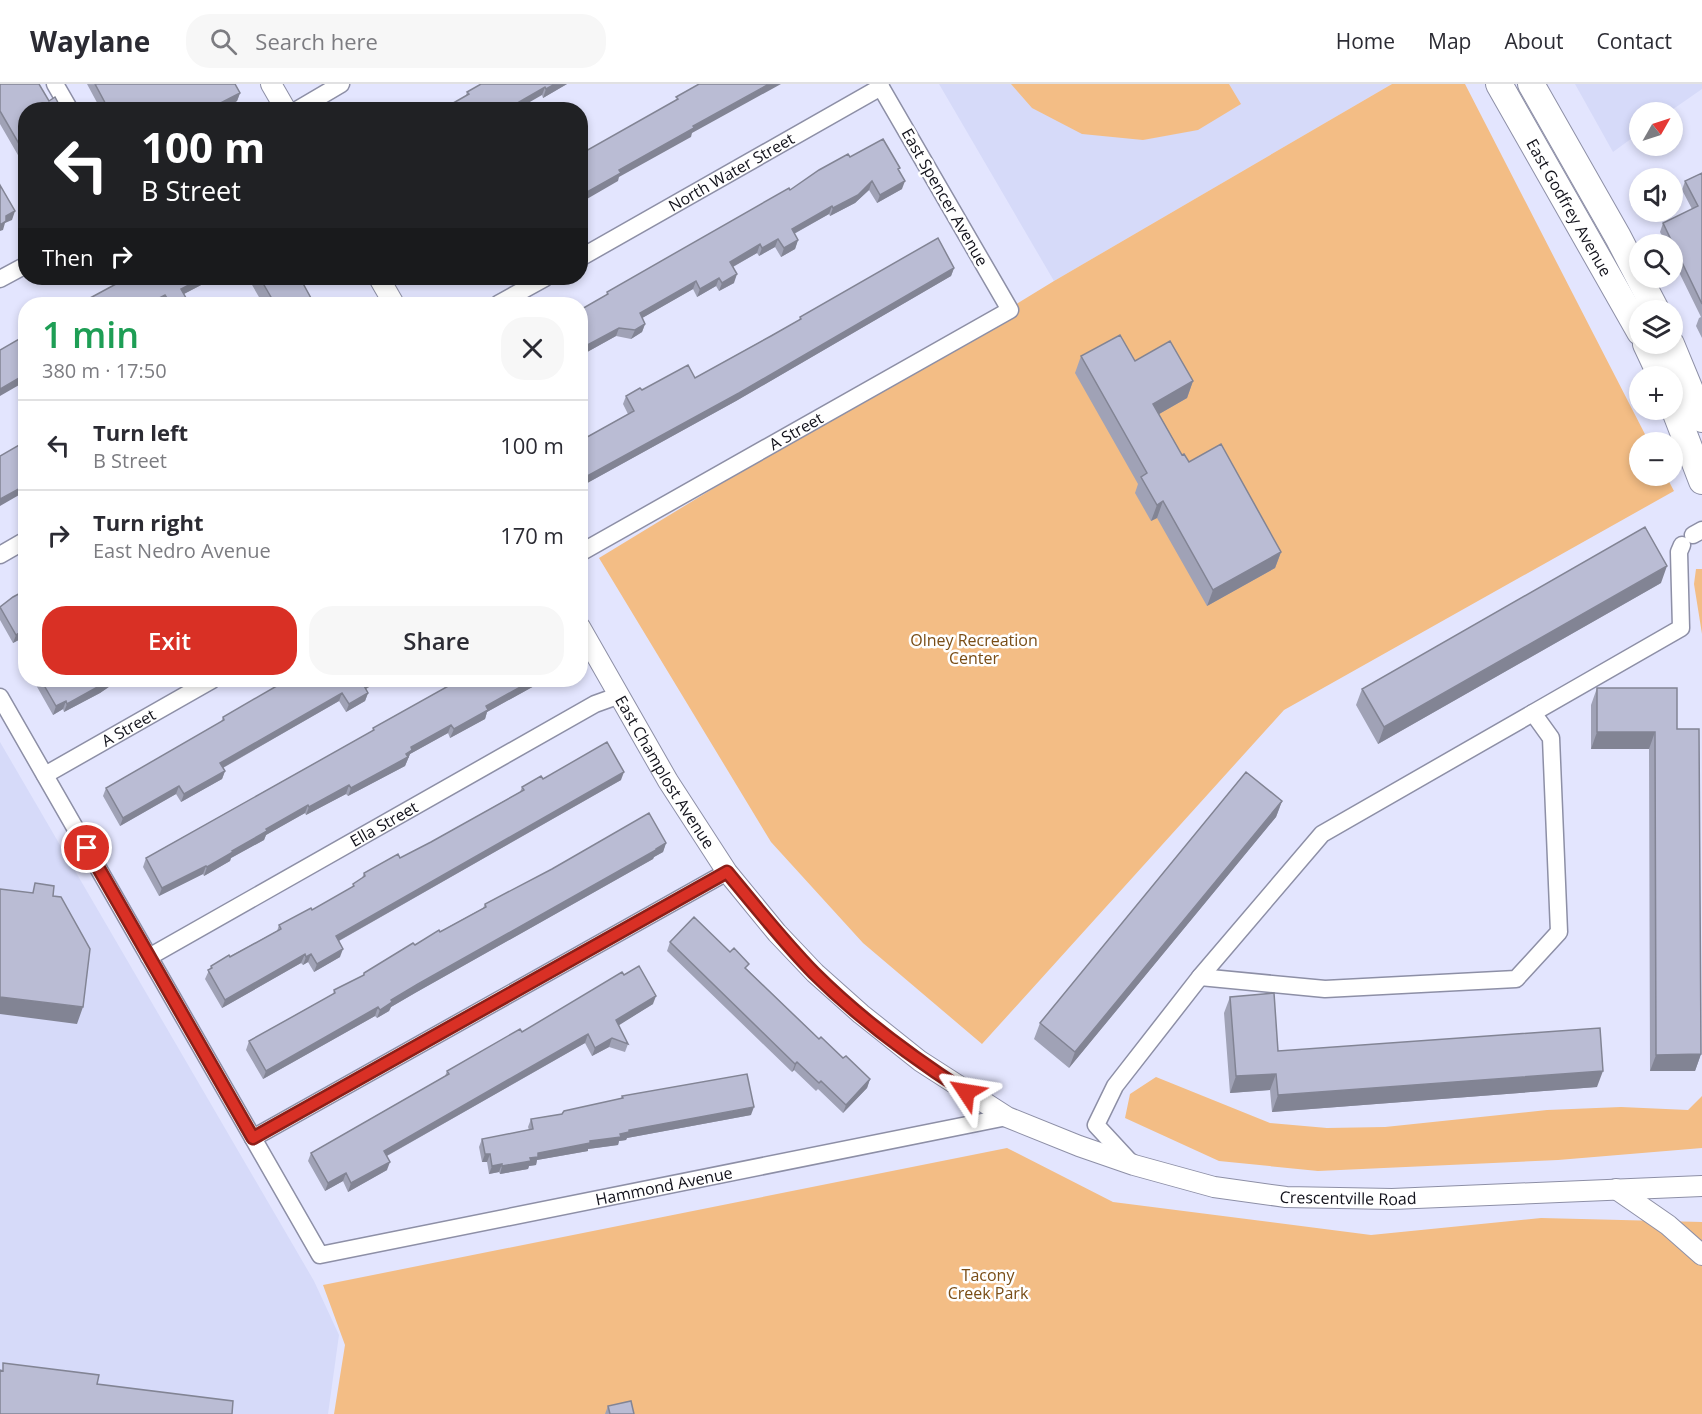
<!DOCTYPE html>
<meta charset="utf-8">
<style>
body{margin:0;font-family:"Open Sans",sans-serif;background:#f7f7f7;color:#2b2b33;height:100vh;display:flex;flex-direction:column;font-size:22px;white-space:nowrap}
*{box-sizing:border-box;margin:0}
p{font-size:20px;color:#7c7c81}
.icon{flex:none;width:33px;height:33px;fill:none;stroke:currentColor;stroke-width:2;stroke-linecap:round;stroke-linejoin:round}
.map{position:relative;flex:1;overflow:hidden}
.drawer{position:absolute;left:18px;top:213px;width:570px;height:390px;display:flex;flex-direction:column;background:#fff;border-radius:24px;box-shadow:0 3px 9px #0003}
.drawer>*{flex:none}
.banner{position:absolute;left:18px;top:18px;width:570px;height:183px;border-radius:24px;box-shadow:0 3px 9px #0003;background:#202124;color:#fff;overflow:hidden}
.needle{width:39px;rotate:51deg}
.fabs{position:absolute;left:1629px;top:18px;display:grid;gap:12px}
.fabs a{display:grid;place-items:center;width:54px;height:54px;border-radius:50%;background:#fff;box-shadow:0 3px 9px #0003;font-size:30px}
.pin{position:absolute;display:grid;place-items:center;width:51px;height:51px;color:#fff;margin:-26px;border:3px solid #fff;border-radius:50%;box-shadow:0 2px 6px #0007}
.me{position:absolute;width:66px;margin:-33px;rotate:303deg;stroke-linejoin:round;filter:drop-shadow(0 0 4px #0008)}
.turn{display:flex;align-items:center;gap:21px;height:126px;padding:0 24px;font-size:27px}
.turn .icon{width:78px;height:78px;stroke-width:2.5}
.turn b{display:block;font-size:42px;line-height:51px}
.then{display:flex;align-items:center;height:57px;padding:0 24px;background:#0003;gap:12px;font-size:22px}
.round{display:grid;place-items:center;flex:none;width:63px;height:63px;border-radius:24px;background:#f7f7f7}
.head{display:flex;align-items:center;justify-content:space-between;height:102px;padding:0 24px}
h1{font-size:36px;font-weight:600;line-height:45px;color:#1e9e55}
.button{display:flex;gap:12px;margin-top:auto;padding:12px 24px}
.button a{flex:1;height:69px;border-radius:24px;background:#d93025;color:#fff;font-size:24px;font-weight:600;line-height:69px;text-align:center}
.button a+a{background:#f7f7f7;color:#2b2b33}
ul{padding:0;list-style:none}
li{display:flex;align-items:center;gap:18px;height:90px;padding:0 24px;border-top:2px solid #e1e1e2}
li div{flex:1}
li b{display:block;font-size:22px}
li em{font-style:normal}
header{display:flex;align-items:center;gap:36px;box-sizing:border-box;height:84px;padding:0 30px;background:#fff;border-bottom:2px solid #e1e1e2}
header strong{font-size:28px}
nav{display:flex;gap:33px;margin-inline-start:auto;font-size:21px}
.search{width:420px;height:54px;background:#f7f7f7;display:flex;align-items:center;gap:15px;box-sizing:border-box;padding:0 21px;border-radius:24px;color:#7c7c81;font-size:22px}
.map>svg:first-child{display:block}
.built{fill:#d6daf9}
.green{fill:#f3bd85}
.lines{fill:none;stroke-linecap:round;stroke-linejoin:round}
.minor-casing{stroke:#8d8fa6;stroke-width:19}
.tertiary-casing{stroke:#8d8fa6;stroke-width:22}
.primary-casing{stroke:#8d8fa6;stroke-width:28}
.minor{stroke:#fff;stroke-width:16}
.tertiary{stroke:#fff;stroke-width:20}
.primary{stroke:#fff;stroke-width:26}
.wall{fill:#a0a2b6}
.shaded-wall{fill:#828494}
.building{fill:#babcd4;stroke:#828494;stroke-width:1.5}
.route-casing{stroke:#8d1f18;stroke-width:15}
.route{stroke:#d93025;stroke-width:10}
.labels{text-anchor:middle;stroke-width:5;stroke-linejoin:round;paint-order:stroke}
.street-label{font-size:16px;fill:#12121b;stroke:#fff}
.park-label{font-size:16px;fill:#794d16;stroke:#fff}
</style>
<header>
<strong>Waylane</strong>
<div class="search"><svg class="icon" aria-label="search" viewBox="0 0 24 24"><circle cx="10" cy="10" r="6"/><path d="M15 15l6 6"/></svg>Search here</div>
<nav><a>Home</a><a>Map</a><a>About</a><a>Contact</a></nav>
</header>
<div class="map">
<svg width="1702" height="1330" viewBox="0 0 1702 1330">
<rect width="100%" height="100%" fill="#e3e5fe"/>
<path class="built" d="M939,0H1392L1054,197Z
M1575,0H1702V5L1669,28H1640L1639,49L1613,68Z
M0,658L314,1197L339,1251L328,1330H0Z"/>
<path class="green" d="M1011,0H1229L1241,20L1198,46L1143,56L1082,50L1032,24Z
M1392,0H1465L1649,358H1640V392H1666L1674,407L1284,626L982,960L863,859L771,758L599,474L1054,197Z
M1696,485H1702V550L1694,500Z
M1156,993L1270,1039L1327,1044L1385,1043L1547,1026L1621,1023L1688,1026L1702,1012V1064L1558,1076L1318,1087L1219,1077L1125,1034L1130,1010Z
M1007,1064L1113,1118L1371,1151L1541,1134L1702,1138V1330H334L345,1261L323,1201Z"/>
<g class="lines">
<defs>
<g id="minor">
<path d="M55,0L70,26"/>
<path d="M297,26L341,0"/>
<path id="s1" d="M580,174L881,3"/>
<path d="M0,195L26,181"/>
<path d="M498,220L545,194"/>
<path d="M1693,451L1702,446"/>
<path id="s2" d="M580,469L1010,226L879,0"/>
<path d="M0,471L26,456"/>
<path id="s3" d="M0,613L320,1171L1007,1033"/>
<path id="s4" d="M45,691L212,596"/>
<path id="s5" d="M149,873L595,620L620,611"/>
<path d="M1200,893L1325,905L1516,895L1559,848L1551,654L1533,629"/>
<path d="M253,1054L727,788"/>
<path d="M1133,1081L1096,1041L1115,1002L1200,893L1322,750L1681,544L1679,468L1682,461"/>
</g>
<g id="tertiary">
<path d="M271,0L286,26"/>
<path d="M379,194L394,220"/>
<path id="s6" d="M580,543L668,697L727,788L777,849L815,889L861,930L920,977L1007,1033L1079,1062L1134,1081L1214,1103L1286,1113L1392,1115L1702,1102"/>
<path d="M1616,1105L1668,1141L1702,1171"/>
</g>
<g id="primary">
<path id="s7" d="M1499,0L1640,248"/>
<path d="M1531,0L1618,153L1656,226"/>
<path d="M1646,260L1661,292"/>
<path d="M1671,260L1702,335"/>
<path d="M1672,319L1702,397"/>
</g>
</defs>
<use href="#minor" class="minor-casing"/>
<use href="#tertiary" class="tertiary-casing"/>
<use href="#primary" class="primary-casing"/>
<use href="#minor" class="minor"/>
<use href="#tertiary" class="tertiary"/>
<use href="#primary" class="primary"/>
</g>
<path class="wall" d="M0,0L49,17L26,26V85L0,40Z
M87,0H235L240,9L237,17L221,26H101Z
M567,0L543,14L542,11H466L467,8Z
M850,73L899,87L902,105L877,119L869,106L855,119L830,132L829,130L794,150L798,156L795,165L781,173L775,163L759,172L757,169L733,183L734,199L719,207L716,202L697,213L693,205L642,234L645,240L642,248L631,255L616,252L580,272V226L606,211L607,208L790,106Z
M1702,89V254L1696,242L1699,234L1701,233L1672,174V160H1666L1660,148L1663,139L1692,125L1682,106L1685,97Z
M954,184L951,192L736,317L580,403V357L628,330L623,320L626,312L642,306L695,294L799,236L800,233Z
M127,194H205L203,200L184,210V220H163L162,219L160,220H79Z
M248,194H300L311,220H263Z
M430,194H442L433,199Z
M1081,272L1135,277L1193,297L1187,314L1159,330L1182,371L1281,468L1275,484L1207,522L1157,434L1151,437L1135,409L1138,400L1075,289Z
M1661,499L1378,660L1356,621L1362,605Z
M0,523L26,552L13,559L0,536Z
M37,596H119L100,609L64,628L63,625L53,631L36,601L38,597Z
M294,596H381L366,605L368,609L365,617L346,628L339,617L223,684L225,687L222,695L181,718L176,710L120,742L103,712L106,704L221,638L223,633Z
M455,596H545L487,628L485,635L450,654L448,649L410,670L405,682L348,712L346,710L306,731L305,729L266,751L264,756L231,774L230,777L204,792L203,790L159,812L143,783L146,774L372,647L373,644L456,598Z
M1597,604L1677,645L1701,970L1695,987H1650L1649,665H1591V621Z
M543,695L621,696L339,857L340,873L314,888L308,878L303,881L301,879L222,924L205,895L211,882L277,847L279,841L312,826L352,804L353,800L362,794L364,789L400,774L431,758L520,708L522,703Z
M1282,717L1276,733L1069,984L1034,955L1040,939Z
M666,759L663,768L654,773L653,775L415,909L391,923L389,927L377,934L375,932L263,995L246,966L249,957L333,910L334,906L363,892L364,889L483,824L485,820Z
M670,858L747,885L819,955L870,995L867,1004L843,1029L818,1005L816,1007L794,986L792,988L667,867Z
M624,891L653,920L618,941L628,960L625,968L609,963L592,972L585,959L387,1072V1086L348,1108L343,1097L325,1107L308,1077L311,1069L445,992L447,987L522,948Z
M1230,913L1278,967L1597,1003L1272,1028L1270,1006L1230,1009L1224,929Z
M622,1012L751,1031L627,1054L626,1056L619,1057L618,1061L588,1065V1067L537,1076L536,1081L529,1082L528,1085L500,1090L499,1088L489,1090L487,1078H482L479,1063L482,1055L529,1046L528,1043L531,1035L562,1030L621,1014Z
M608,1322L634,1330H605Z"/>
<path class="shaded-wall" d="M555,0H567L543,14L546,5Z
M769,0H781L692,49L691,53L619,93L618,97L580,119V112L619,86L693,42Z
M545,3L542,11L516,26H505Z
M240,9L237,17L221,26H207Z
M872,97L869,106L855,119L830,132L833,124Z
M905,97L902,105L877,119L880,111Z
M832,122L829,130L788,153L792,145Z
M15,127L12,136L5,139L3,146L0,147V141L6,132Z
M778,155L775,163L759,172L762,164Z
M798,156L795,165L781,173L784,164Z
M760,160L757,169L727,186L730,178Z
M954,184L951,192L736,317L580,403V396Z
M737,190L734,199L719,207L722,199Z
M202,194H205L203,200L178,213L181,205Z
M435,194H442L433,199Z
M719,194L716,202L697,213L700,205Z
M696,197L693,205L637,237L640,229Z
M165,211L162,219L160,220H148Z
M186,214L184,220H174Z
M312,216L311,220H304Z
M645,240L642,248L631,255L635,246Z
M619,244L616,252L580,272V265Z
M26,290V297L0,312V305Z
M1193,297L1187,314L1147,337L1153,320Z
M26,401V407L0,422V415Z
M1163,417L1157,434L1151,437L1157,421Z
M1281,468L1275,484L1207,522L1213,506Z
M1667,482L1661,499L1378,660L1384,643Z
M26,545V552L13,559L16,551Z
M110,596H119L100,609L64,628L67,620Z
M370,596H381L360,608L363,600Z
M533,596H545L487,628L485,635L450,654L454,645L486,622Z
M342,609L339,617L217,687L220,679Z
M368,609L365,617L346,628L349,620Z
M66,617L63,625L53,631L56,622Z
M451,641L448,649L410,670L405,682L348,712L351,704L411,663Z
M1597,648H1655L1649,665H1591Z
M225,687L222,695L181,718L184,710Z
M624,688L621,696L333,860L336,852Z
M349,701L346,710L306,731L309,723Z
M179,702L176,710L120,742L123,734Z
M1282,717L1276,733L1069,984L1075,968Z
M308,721L305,729L266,751L264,756L231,774L230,777L204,792L207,783L266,745Z
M666,759L663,768L654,773L653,775L415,909L391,923L389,927L377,934L380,926L391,916Z
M206,782L203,790L159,812L162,804Z
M343,865L340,873L314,888L317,880Z
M305,870L301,879L222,924L225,916Z
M311,870L308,878L303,881L306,873Z
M656,912L653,920L613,945L616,936Z
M0,913L83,923L77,940L0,930Z
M378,923L375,932L263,995L266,987Z
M588,950L585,959L381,1075L384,1067Z
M612,954L609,963L592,972L595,964Z
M1701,970L1695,987H1650L1656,971Z
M797,978L794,986L792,988L795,980Z
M1603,987L1597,1003L1272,1028L1278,1011Z
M1276,990L1270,1006L1230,1009L1236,992Z
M870,995L867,1004L843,1029L846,1021Z
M754,1023L751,1031L627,1054L626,1056L619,1057L618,1061L588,1065V1067L537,1076L536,1081L529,1082L528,1085L500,1090L502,1082L530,1074L538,1069L620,1050L629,1046Z
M485,1070H490L487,1078H482Z
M390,1078L387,1086L348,1108L351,1099Z
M502,1080L499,1088L489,1090L492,1082Z
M346,1089L343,1097L325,1107L328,1099Z"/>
<path class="building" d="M0,0H39L49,17L55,13L62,26H26V72L0,27Z
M95,0H235L240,9L207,26H109Z
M481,0H555L546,5L545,3L505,26H441L469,10L467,8Z
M699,0H769L693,42L694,44L619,86L621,89L580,112V67L585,65L586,67L678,15L676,13Z
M883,55L900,84L898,85L905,97L880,111L872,97L858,111L833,124L832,122L792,145L798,156L784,164L778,155L762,164L760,160L730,178L737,190L722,199L719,194L700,205L696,197L640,229L645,240L635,246L619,244L580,265V226L608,210L607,208L789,104L790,106L819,86L848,70L850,73Z
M1702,89V220L1663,139L1698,122L1685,97Z
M0,101L15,127L6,132V137L0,141Z
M938,154L954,184L739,309L580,396V357L634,327L626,312L640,304L642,306L688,281L695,294L771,252L801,235L800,233Z
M127,194H202L181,205L186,214L174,220H171L165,211L148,220H79Z
M260,194H300L312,216L304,220H275Z
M26,251V290L0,305V266Z
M1120,251L1135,277L1170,257L1193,297L1153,320L1182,371L1184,370L1189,378L1221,360L1281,468L1213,506L1163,417L1157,421L1141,393L1147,389L1081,272Z
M26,357V386L21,385L26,393V401L0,415V372Z
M1645,443L1667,482L1384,643L1362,605Z
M26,506V545L16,551L0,523L13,513Z
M41,596H110L103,600L67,620L66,617L56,622Z
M287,596H289L290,598L294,596H370L363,600L368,609L349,620L342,609L220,679L225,687L184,710L179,702L123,734L106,704L224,636L223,633Z
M459,596H533L486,622L488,626L454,645L451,641L411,663L412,666L406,670L408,673L351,704L349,701L309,723L308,721L266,745L267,747L232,767L233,768L207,783L206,782L162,804L146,774L374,646L373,644Z
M1597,604H1677V645H1699L1701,970L1656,971L1655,648H1597Z
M607,658L624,688L336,852L343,865L317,880L311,870L306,873L305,870L225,916L208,886L212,884L211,882L229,871L230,873L281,845L279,841L311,824L312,826L354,802L353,800L365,792L364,789L398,770L400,774L431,758L524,706L522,703L541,692L543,695Z
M1246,688L1282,717L1075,968L1040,939Z
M649,729L666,759L656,765V766L418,900L391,916L392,918L380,926L378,923L266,987L249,957L335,909L334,906L364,891V889L413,859L415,861L439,846L440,848L486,823L485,820L552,785Z
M35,799L54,802L53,812L61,813L90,865L83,923L0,913V805L33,809Z
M694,833L730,868L734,864L749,880L745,884L819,955L821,953L843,974L846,972L870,995L846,1021L821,997L819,999L797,978L795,980L670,858Z
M639,882L656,912L616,936L628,960L612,954L595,964L588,950L384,1067L390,1078L351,1099L346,1089L328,1099L311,1069L449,990L447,987L520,945L522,948L622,888L624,891Z
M1274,909L1278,967L1600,944L1603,987L1278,1011L1276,990L1236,992L1230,913Z
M747,990L754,1023L629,1046V1048L620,1050L621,1053L590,1057V1059L538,1069V1073L530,1074L531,1077L502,1082V1080L492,1082L490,1070H485L482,1055L533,1045L531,1035L562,1030L564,1027L623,1014L622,1012Z
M3,1279L99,1291L97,1300L233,1317L232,1330H0V1286L3,1287Z
M631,1317L634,1330H610L608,1322Z"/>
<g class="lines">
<defs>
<path id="route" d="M87,764L253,1054L727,788C755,822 783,857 814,889C859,934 913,974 966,1008"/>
</defs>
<use href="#route" class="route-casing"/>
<use href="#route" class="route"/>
</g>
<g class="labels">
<g class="street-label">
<text dy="6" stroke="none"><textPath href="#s1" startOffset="174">North Water Street</textPath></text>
<text transform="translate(945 113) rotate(60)" y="6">East Spencer Avenue</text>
<text dy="6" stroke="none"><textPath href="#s7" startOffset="142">East Godfrey Avenue</textPath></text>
<text dy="6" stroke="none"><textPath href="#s2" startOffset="248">A Street</textPath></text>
<text dy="6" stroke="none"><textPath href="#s4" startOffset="96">A Street</textPath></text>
<text dy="6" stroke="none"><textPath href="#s6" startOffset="168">East Champlost Avenue</textPath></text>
<text dy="6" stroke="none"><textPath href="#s5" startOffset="270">Ella Street</textPath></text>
<text dy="6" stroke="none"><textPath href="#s3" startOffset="994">Hammond Avenue</textPath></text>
<text dy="6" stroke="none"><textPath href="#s6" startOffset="1014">Crescentville Road</textPath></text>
</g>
<g class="park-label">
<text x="974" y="562">Olney Recreation<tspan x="974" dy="18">Center</tspan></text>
<text x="988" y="1197">Tacony<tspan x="988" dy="18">Creek Park</tspan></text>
</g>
</g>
</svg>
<div class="fabs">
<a><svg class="needle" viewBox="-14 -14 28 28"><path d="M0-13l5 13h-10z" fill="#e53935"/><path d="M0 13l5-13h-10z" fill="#7c7c81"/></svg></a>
<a><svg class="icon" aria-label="sound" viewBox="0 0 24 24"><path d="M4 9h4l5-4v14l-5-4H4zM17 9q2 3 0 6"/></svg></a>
<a><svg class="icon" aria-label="search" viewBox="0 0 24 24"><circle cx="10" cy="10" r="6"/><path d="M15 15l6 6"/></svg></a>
<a><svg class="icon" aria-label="layers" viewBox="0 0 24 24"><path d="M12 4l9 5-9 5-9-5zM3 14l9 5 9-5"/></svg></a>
<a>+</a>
<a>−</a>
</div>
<div class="pin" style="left:87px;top:764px;background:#d93025"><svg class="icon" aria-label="arrive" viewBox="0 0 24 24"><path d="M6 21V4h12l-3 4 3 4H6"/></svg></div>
<svg class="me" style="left:966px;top:1008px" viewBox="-20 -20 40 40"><path d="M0-17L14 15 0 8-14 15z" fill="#d93025" stroke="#fff" stroke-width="4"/></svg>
<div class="banner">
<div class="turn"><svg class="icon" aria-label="left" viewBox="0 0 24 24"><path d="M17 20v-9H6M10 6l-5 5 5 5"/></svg><div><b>100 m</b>B Street</div></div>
<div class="then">Then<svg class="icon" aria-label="right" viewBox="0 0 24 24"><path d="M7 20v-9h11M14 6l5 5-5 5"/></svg></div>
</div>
<section class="drawer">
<div class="head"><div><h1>1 min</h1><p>380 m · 17:50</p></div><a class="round"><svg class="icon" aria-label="close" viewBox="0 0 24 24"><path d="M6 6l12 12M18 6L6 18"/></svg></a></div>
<ul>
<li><svg class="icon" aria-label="left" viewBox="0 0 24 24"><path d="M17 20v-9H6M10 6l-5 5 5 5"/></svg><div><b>Turn left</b><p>B Street</p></div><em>100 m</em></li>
<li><svg class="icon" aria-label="right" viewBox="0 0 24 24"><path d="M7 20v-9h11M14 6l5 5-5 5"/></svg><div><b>Turn right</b><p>East Nedro Avenue</p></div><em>170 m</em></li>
</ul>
<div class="button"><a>Exit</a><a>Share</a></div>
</section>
</div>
